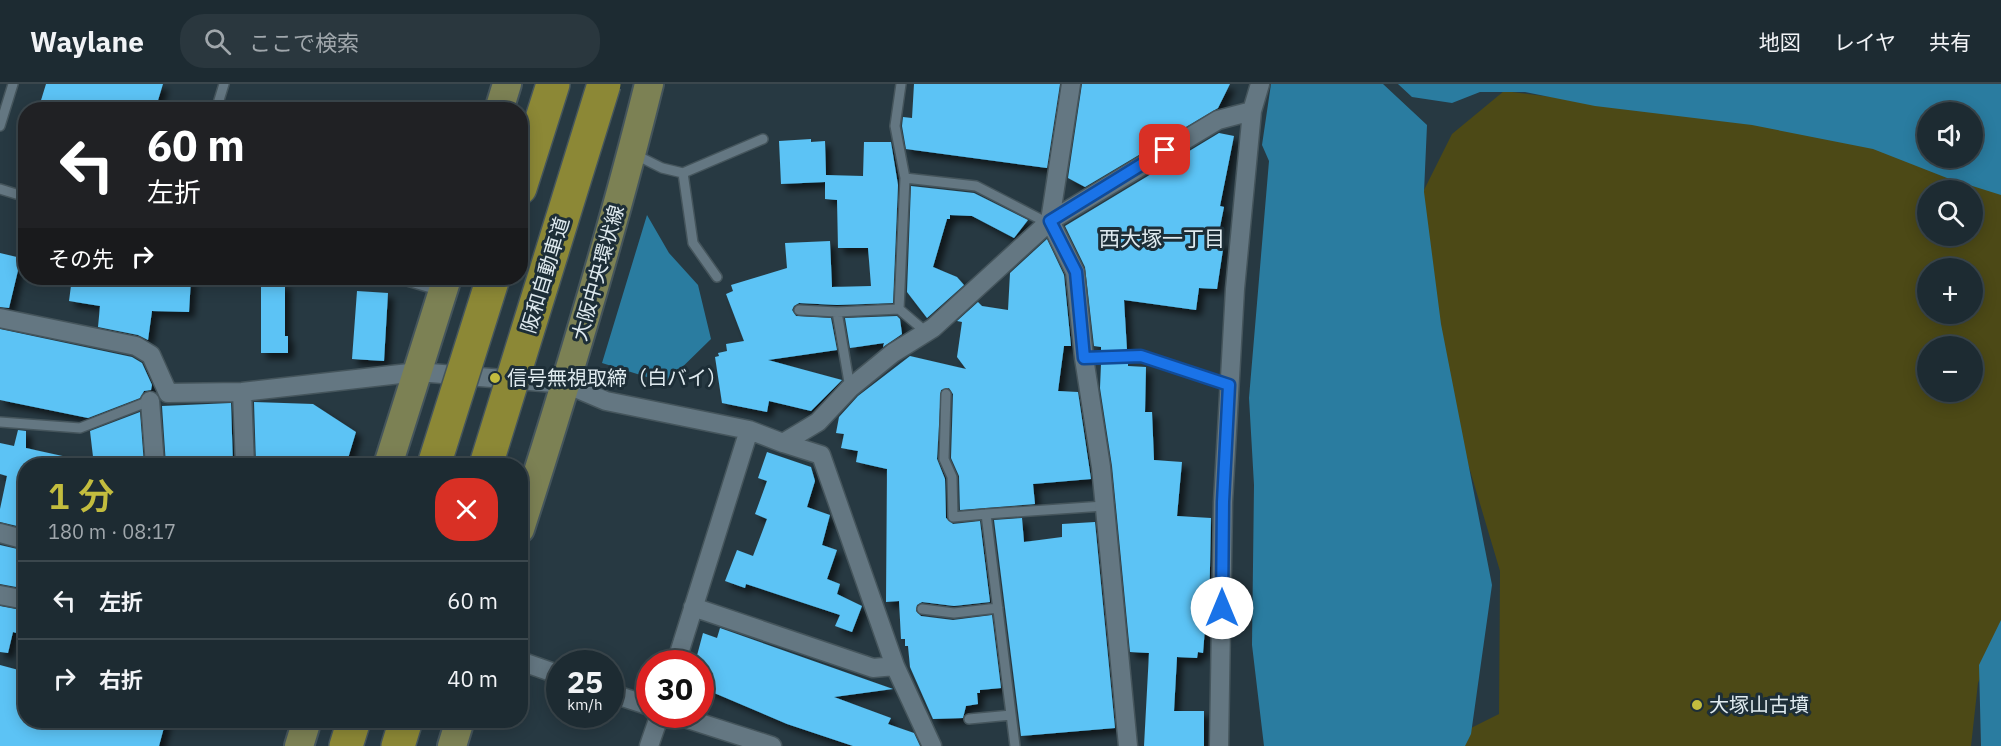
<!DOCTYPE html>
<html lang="ja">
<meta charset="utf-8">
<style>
body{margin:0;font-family:"IBM Plex Sans","Noto Sans JP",sans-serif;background:#2a373e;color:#f1f3f6;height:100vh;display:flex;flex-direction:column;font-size:22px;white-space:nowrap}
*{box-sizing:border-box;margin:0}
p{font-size:20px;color:#a0a7ac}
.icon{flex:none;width:33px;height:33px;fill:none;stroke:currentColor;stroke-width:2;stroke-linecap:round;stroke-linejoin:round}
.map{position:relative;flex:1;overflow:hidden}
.panel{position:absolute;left:18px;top:374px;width:510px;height:270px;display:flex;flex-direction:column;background:#1d2b32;border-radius:24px;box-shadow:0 3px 15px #0003,0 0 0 2px #3b474d}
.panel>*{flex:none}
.banner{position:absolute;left:18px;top:18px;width:510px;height:183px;border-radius:24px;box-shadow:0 3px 15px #0003,0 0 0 2px #3b474d;background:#202124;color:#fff;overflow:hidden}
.controls{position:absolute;left:1917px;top:18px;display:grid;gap:12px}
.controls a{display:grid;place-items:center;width:66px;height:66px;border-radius:50%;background:#1d2b32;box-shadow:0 3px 15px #0003,0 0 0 2px #3b474d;font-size:30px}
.speed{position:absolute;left:546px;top:566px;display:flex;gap:12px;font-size:30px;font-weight:700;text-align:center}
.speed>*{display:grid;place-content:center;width:78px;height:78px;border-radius:50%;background:#1d2b32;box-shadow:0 3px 15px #0003,0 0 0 2px #3b474d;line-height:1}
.speed small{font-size:15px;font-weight:400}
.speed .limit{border:9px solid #d22;background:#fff;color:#111}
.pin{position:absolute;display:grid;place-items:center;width:51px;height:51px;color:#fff;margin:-26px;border-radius:12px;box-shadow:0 3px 9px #0006}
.me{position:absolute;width:66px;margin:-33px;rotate:0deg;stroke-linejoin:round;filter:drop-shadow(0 0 4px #0008)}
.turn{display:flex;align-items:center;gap:21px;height:126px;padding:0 30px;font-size:27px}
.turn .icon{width:78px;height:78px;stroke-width:2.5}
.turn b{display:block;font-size:42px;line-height:51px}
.then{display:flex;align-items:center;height:57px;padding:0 30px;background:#0003;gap:12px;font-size:22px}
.round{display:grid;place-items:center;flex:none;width:63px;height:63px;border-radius:24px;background:#2a373e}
.head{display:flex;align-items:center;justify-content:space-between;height:102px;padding:0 30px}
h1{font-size:36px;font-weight:600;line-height:45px;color:#c3bd3e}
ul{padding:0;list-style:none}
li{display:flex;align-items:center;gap:18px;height:78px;padding:0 30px;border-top:2px solid #3b474d}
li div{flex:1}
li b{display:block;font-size:22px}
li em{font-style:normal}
header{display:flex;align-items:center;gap:36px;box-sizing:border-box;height:84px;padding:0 30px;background:#1d2b32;border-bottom:2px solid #3b474d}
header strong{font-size:28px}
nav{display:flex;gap:33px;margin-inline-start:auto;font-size:21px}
.search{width:420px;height:54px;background:#2a373e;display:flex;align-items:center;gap:15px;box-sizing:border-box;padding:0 21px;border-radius:24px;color:#a0a7ac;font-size:22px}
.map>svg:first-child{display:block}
.green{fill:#4c4916;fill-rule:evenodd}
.water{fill:#2a7ca0;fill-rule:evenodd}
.building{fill:#5bc3f5;filter:url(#shadow)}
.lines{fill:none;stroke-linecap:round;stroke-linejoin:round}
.lane-casing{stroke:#45555c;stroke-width:12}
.street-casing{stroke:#45555c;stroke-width:21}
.primary-casing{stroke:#45555c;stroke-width:32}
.highway-casing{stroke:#45555c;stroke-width:36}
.lane{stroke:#647782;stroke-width:9}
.street{stroke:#647782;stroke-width:18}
.primary{stroke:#7c8154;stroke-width:28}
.highway{stroke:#8c8836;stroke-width:33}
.highway-bridge-casing{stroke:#45555c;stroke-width:36;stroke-linecap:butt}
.highway-bridge{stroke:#8c8836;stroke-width:33}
.route-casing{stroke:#114b97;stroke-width:15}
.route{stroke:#1a73e8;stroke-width:10}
.poi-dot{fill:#c3bd3e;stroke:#1d2e37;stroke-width:2}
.labels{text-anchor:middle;stroke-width:6;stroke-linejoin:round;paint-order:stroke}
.street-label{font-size:20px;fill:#dfeaef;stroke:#1d2e37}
.poi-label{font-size:20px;fill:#dfeaef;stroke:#1d2e37;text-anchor:start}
.neighbourhood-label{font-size:21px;fill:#dfeaef;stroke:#1d2e37}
</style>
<header>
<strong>Waylane</strong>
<div class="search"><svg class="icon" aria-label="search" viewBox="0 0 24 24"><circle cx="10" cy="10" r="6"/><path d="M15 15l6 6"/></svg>ここで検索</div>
<nav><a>地図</a><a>レイヤ</a><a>共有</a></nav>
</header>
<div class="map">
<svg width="2001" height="662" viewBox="0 0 2001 662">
<defs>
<filter id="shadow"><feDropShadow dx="5.5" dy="5.5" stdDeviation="3" flood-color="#0009"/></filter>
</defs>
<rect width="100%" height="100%" fill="#273942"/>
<path class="green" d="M1504,7L1648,25L1796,34L2001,94V544L1978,599L1971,662H1435L1499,630L1500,487L1430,252L1410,134L1452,50ZM1928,106H1972V152H1928ZM1928,184H1972V230H1928ZM1928,262H1972V308H1928Z"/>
<path class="water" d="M1271,0H1383L1427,41L1424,108L1441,240L1492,501L1471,650L1465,662H1264L1252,561L1254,401L1249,314L1269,77L1262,61Z
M1398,0H2001V111L1947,94L1873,65L1752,41L1595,22L1525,8H1480L1452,19L1412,13ZM1928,28H1972V74H1928Z
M647,131L669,169L698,201L711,255L666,299L602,279Z
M2001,536V662H1981L1979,581Z"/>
<path class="building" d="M46,0H163L155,26H38Z
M914,0H1060L1047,84L906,65L902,42L903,33L912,34Z
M1082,0H1230L1218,24L1085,103L1068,94Z
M1219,49L1234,52L1220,122L1224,123L1217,158L1224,159L1217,205L1199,204L1196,226L1124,216L1127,266L1101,267V263L1094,262L1085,183L1065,142Z
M811,55V58L825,57L826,91L863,92L864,58H891L898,101L893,219L837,221L799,219L794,222L792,226L796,232L831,234L837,266L768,276L842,296L811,327L769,317L767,328L722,319L715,273L719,272L718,269L727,267L726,260L744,257L726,210L733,207L731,201L787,184L785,159L830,157L832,203L871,202L868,164H838L837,116L825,115V98L781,100L779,57Z
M911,102L974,109L1028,136L1014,154L972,132L950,131V135H947L933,183L957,193L964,201L927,234L907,208Z
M1047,155L1064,191L1071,262H1064L1058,307L1078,308L1091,395L1033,400L1035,420L960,426L959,392L951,374L953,310L949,304L941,306L937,375L945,395L946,434L953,440L980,437L990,518L954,522L922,518L917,521L916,527L921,532L953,536L992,531L1001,604L980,606V609H977L978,620L966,622L963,634L933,635L910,583L908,562H905V555H901L899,517L886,518L887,385L856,378L858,367L841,364L844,350L836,349L839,333L858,312L910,272L966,285L957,273L962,238L957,237L978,218L982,222L1008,226L1010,189Z
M0,169L21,174L9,224L0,223Z
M72,194L191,195L189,228L152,227L148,256L138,251L98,243L100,222L69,217Z
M261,198L285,199V252H288V269H261Z
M357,207L388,209L384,277L352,275Z
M897,232L900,235L902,250L883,263L884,259L850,264L845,234Z
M0,245L132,273L142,279L152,301L151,306L144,307L140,314L88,334L0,316Z
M1128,279V282L1146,283L1145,328H1152L1154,376L1182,378L1177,432L1211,434L1209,533L1206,532L1203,569L1198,568L1197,574L1177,573L1174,627H1204V662H1144L1149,569L1130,568L1112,382L1100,304L1101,280Z
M254,318L313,320L356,348L346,381L256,380Z
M231,319L233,381H166L162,322Z
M140,328L144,381H94L90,347Z
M18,346L26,347V364L67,373L66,381H26V444L0,438V425L7,392L0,390V359L14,362Z
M767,368L811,383L815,397L807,423L830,431L822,461L837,466L827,495L840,500L837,510L862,522L852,548L835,542L840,531L746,500L745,504L725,497L737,466L753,472L767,435L755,430L767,397L758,394Z
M1022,434L1024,458L1062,453V440L1095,438L1115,644L1021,652L994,436Z
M0,461L26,467L22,504L0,500Z
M0,522L26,527L23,551L13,548L8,569L0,568Z
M720,544L893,605L834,613L891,634L888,640L914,649L920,662H853L787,640L700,603V579H695L703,549L717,554Z
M0,581L26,588V636H166L159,662H0Z"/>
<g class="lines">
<defs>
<path id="lane" d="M901,0L895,42L905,94L899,225L926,248
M216,26L224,0
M0,42L13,0
M634,70L662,84L683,89L693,159L717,193
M683,89L763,55
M905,94L976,102L1040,135L1050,137
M0,105L26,113
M397,194L441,207
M799,226L837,228
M1084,274L1141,272L1229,301
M850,304L837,228L899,225
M946,310L944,375L952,393L953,433L986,430
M0,338L80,344L152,316
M922,525L954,529L998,524
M969,635L1011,631
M1015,662L986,430L1104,422"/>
<path id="street" d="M1071,0L1050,137L1075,188L1084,274L1101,383L1128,662
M0,234L136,262L151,271L168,309L242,308L418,288L566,300L606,317L749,346L783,359L818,338L850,304L893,269L933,244L1050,137L1218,36L1252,27
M242,308L245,381
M150,317L155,381
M783,359L821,371L895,582L932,662
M0,449L26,456
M0,511L26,516
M693,523L873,584L895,582
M520,577L560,591
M676,579L749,346
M610,609L650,622
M672,630L772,662
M649,662L660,630
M1219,662L1223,418L1235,205L1252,27L1260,0"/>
<path id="primary" d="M499,26L507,0
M388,381L447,194
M520,445C567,298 612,150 649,0
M299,662L307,636
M452,662L460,636"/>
<path id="highway" d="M520,104L553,0
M346,662L354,636
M398,662L406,636"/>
</defs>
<use href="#lane" class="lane-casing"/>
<use href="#street" class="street-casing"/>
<use href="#primary" class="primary-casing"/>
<use href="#highway" class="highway-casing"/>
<use href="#lane" class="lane"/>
<use href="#street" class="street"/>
<use href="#primary" class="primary"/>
<use href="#highway" class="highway"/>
<defs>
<path id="highway-bridge" d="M434,381L493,194
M486,381L604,0"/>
</defs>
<use href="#highway-bridge" class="highway-bridge-casing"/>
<use href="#highway-bridge" class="highway-bridge"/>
</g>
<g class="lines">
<defs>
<path id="route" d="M1165,66L1050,137L1076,188L1084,274L1141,272L1229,301L1223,418L1222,524"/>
</defs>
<use href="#route" class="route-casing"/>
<use href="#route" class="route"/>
</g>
<g class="poi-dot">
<circle cx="495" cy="294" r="6"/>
<circle cx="1697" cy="621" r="6"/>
</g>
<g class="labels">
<g class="street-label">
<text transform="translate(598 189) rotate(-74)" y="7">大阪中央環状線</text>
<text transform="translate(545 191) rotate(-73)" y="7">阪和自動車道</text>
</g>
<g class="poi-label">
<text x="507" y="301">信号無視取締（白バイ）</text>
<text x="1709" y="628">大塚山古墳</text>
</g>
<g class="neighbourhood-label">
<text x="1162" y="162">西大塚一丁目</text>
</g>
</g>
</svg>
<div class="controls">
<a><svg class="icon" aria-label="sound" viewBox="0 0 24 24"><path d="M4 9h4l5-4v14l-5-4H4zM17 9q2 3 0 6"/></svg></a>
<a><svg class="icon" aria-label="search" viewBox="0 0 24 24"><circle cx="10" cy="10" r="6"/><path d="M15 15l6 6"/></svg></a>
<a>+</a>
<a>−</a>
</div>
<div class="speed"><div>25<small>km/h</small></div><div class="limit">30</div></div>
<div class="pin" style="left:1165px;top:66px;background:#d93025"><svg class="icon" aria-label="arrive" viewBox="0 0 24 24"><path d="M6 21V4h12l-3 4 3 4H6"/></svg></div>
<svg class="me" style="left:1222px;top:524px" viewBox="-20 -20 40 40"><circle r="19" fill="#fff"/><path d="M0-13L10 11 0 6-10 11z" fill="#1a73e8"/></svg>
<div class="banner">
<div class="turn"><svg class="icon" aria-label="left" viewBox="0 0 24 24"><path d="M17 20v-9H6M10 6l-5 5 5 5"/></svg><div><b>60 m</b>左折</div></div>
<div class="then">その先<svg class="icon" aria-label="right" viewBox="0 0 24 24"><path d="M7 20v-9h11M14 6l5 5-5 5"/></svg></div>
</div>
<section class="panel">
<div class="head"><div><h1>1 分</h1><p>180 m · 08:17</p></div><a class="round" style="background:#d93025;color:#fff"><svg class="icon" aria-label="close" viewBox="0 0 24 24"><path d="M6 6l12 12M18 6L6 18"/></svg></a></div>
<ul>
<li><svg class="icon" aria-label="left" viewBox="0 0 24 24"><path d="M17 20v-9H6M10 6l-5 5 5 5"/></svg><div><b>左折</b></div><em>60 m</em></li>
<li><svg class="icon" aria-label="right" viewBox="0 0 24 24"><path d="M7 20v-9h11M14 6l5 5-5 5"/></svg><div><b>右折</b></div><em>40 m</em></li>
</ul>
</section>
</div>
